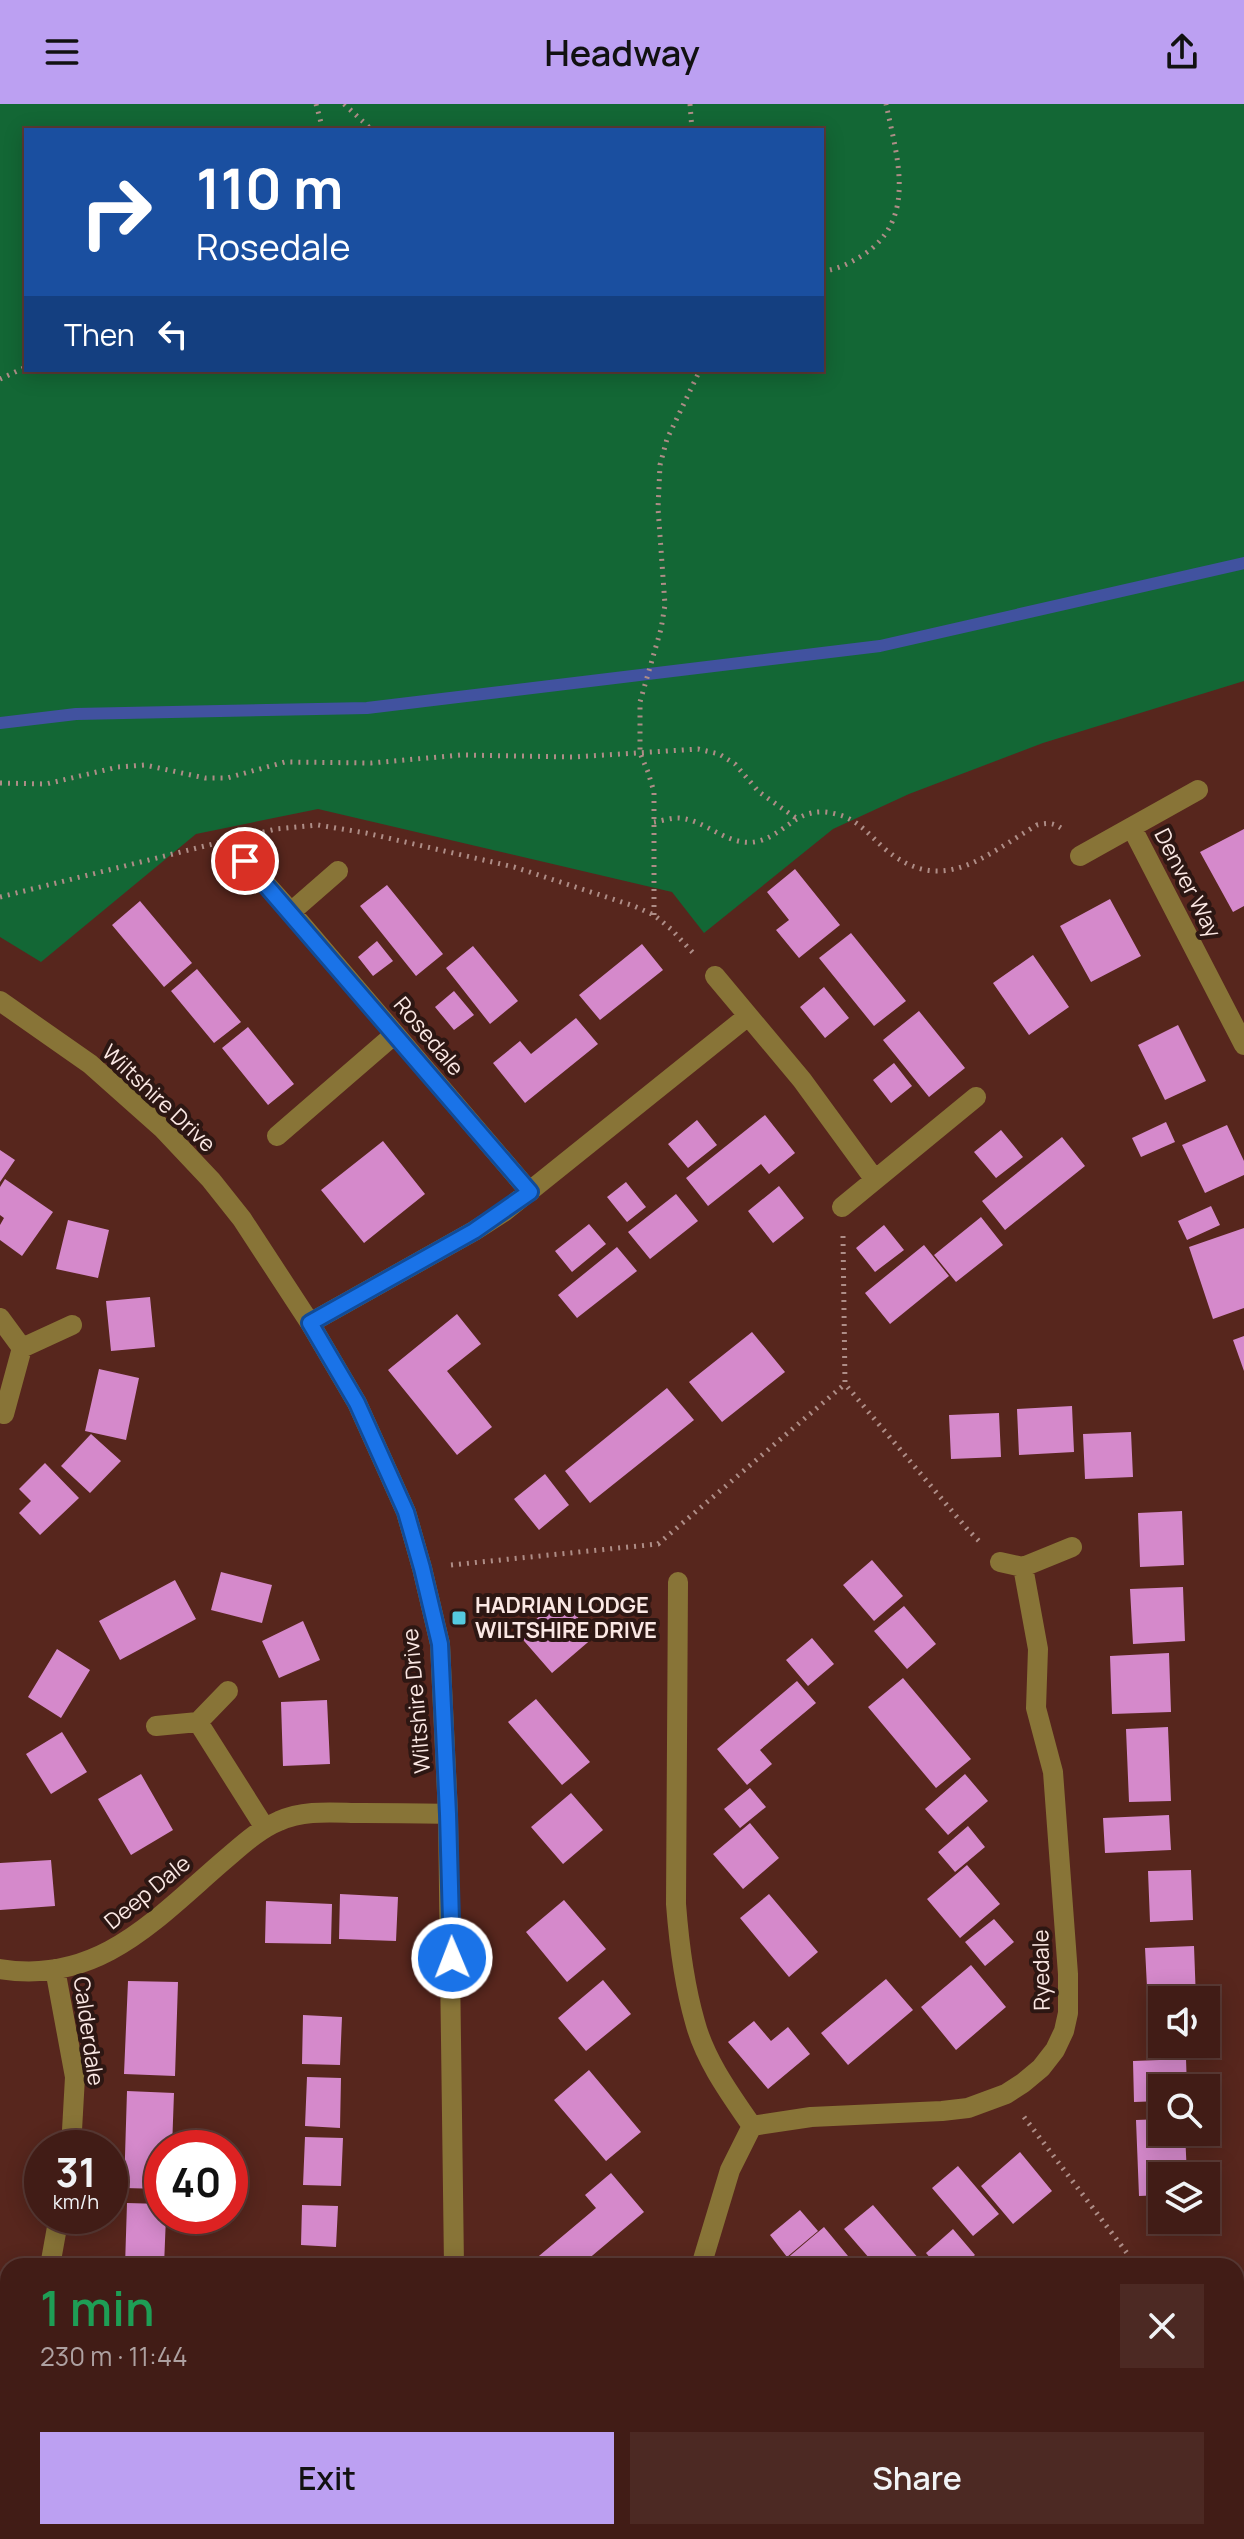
<!DOCTYPE html>
<meta charset="utf-8">
<style>
body{margin:0;font-family:Manrope,sans-serif;background:#4c2923;color:#f1f3f6;height:100vh;display:flex;flex-direction:column;font-size:30px;white-space:nowrap}
*{box-sizing:border-box;margin:0}
p{font-size:26px;color:#aea1a1}
.icon{flex:none;width:44px;height:44px;fill:none;stroke:currentColor;stroke-width:2;stroke-linecap:round;stroke-linejoin:round}
.map{position:relative;flex:1;overflow:hidden}
.details{position:absolute;left:0px;top:2154px;width:1244px;height:282px;display:flex;flex-direction:column;background:#411c16;border-radius:24px 24px 0 0;box-shadow:0 4px 20px #0003,0 0 0 2px #5a3a35}
.details>*{flex:none}
.hud{position:absolute;left:24px;top:24px;width:800px;height:244px;border-radius:0px;box-shadow:0 4px 20px #0003,0 0 0 2px #5a3a35;background:#1a4fa0;color:#fff;overflow:hidden}
.fabs{position:absolute;left:1148px;top:1882px;display:grid;gap:16px}
.fabs a{display:grid;place-items:center;width:72px;height:72px;border-radius:0px;background:#411c16;box-shadow:0 4px 20px #0003,0 0 0 2px #5a3a35;font-size:40px}
.speed{position:absolute;left:24px;top:2026px;display:flex;gap:16px;font-size:40px;font-weight:700;text-align:center}
.speed>*{display:grid;place-content:center;width:104px;height:104px;border-radius:50%;background:#411c16;box-shadow:0 4px 20px #0003,0 0 0 2px #5a3a35;line-height:1}
.speed small{font-size:20px;font-weight:400}
.speed .limit{border:12px solid #d22;background:#fff;color:#111}
.pin{position:absolute;display:grid;place-items:center;width:68px;height:68px;color:#fff;margin:-34px;border:4px solid #fff;border-radius:50%;box-shadow:0 2px 8px #0007}
.me{position:absolute;width:88px;margin:-44px;rotate:359deg;stroke-linejoin:round;filter:drop-shadow(0 0 6px #0008)}
.turn{display:flex;align-items:center;gap:28px;height:168px;padding:0 40px;font-size:36px}
.turn .icon{width:104px;height:104px;stroke-width:2.5}
.turn b{display:block;font-size:56px;line-height:68px}
.then{display:flex;align-items:center;height:76px;padding:0 40px;background:#0003;gap:16px;font-size:30px}
.round{display:grid;place-items:center;flex:none;width:84px;height:84px;border-radius:0px;background:#4c2923}
.summary{display:flex;align-items:center;justify-content:space-between;height:136px;padding:0 40px}
h1{font-size:48px;font-weight:600;line-height:60px;color:#1e9e55}
.cta{display:flex;gap:16px;margin-top:auto;padding:16px 40px}
.cta a{flex:1;height:92px;border-radius:0px;background:#bca0f2;color:#111;font-size:32px;font-weight:600;line-height:92px;text-align:center}
.cta a+a{background:#4c2923;color:#f1f3f6}
header{display:flex;justify-content:space-between;align-items:center;height:104px;padding:0 40px;background:#bca0f2;color:#111;font-size:36px;font-weight:600}
.map>svg:first-child{display:block}
.green{fill:#136735;fill-rule:evenodd}
.lines{fill:none;stroke-linecap:round;stroke-linejoin:round}
.stream{stroke:#41529f;stroke-width:12}
.building{fill:#d589cb}
.path{stroke:#ae8d87;stroke-width:5;stroke-dasharray:2 6;stroke-linecap:butt}
.minor{stroke:#887437;stroke-width:20}
.route-casing{stroke:#114b97;stroke-width:20}
.route{stroke:#1a73e8;stroke-width:14}
.poi-dot{fill:#55cadf;stroke:#2d1713;stroke-width:3}
.labels{text-anchor:middle;stroke-width:8;stroke-linejoin:round;paint-order:stroke}
.street-label{font-size:22px;fill:#fbe8e4;stroke:#2d1713}
.poi-label{font-size:22px;font-weight:bold;fill:#fbe8e4;stroke:#2d1713;text-anchor:start}
</style>
<header><svg class="icon" aria-label="menu" viewBox="0 0 24 24"><path d="M4 6h16M4 12h16M4 18h16"/></svg>Headway<svg class="icon" aria-label="share" viewBox="0 0 24 24"><path d="M12 15V3M7 8l5-5 5 5M5 13v7h14v-7"/></svg></header>
<div class="map">
<svg width="1244" height="2435" viewBox="0 0 1244 2435">
<rect width="100%" height="100%" fill="#57261d"/>
<path class="green" d="M0,0H1244V577L1043,639L909,690L833,725L704,829L672,788L318,705L196,730L41,858L0,833ZM26,26H822V266H26Z"/>
<g class="lines">
<path class="stream" d="M0,619L76,610L367,604L880,542L1244,459"/>
</g>
<path class="building" d="M1244,725V802L1233,808L1200,748Z
M795,765L840,821L799,854L776,826L789,816L767,788Z
M387,781L443,850L416,872L360,802Z
M1110,795L1141,852L1091,878L1060,822Z
M140,797L192,859L164,883L112,821Z
M851,829L906,897L874,922L819,854Z
M377,837L393,857L373,872L358,853Z
M642,840L663,866L600,916L579,891Z
M473,842L518,897L490,920L446,864Z
M1033,851L1069,903L1029,931L993,879Z
M197,865L241,918L214,939L171,887Z
M824,883L849,914L825,934L800,903Z
M454,887L474,911L454,926L435,903Z
M919,907L965,964L929,993L883,936Z
M576,914L598,940L525,999L493,959L520,937L531,950Z
M1178,921L1206,977L1165,996L1138,941Z
M248,923L294,980L268,1001L222,944Z
M894,959L912,982L891,999L873,976Z
M765,1011L795,1049L769,1070L761,1060L708,1102L686,1074Z
M697,1016L717,1041L688,1064L668,1040Z
M1166,1018L1175,1038L1141,1053L1132,1034Z
M1227,1021L1244,1057V1071L1205,1089L1182,1041Z
M1001,1026L1023,1053L996,1074L974,1048Z
M1062,1033L1085,1062L1005,1126L982,1097Z
M383,1037L425,1090L364,1139L321,1086Z
M0,1046L15,1056L0,1078Z
M5,1075L53,1108L22,1152L0,1136V1121L4,1114L0,1111V1083Z
M626,1078L646,1103L627,1118L607,1093Z
M779,1082L804,1114L773,1139L748,1107Z
M676,1090L698,1117L650,1155L628,1128Z
M1211,1102L1220,1121L1187,1136L1178,1117Z
M981,1113L1003,1141L956,1178L934,1151Z
M68,1116L109,1126L98,1174L56,1165Z
M589,1120L606,1140L572,1168L555,1147Z
M884,1121L904,1146L875,1168L856,1144Z
M1244,1124V1204L1213,1215L1189,1143Z
M924,1141L949,1172L890,1220L865,1189Z
M617,1143L637,1167L577,1214L558,1191Z
M150,1193L155,1243L111,1247L106,1197Z
M457,1210L481,1240L447,1267L492,1323L457,1351L388,1266Z
M752,1228L785,1268L722,1318L689,1278Z
M1244,1232V1267L1233,1236Z
M99,1265L139,1274L126,1336L85,1327Z
M667,1284L694,1316L590,1399L565,1367Z
M1072,1302L1074,1348L1019,1351L1017,1305Z
M999,1309L1001,1353L951,1355L949,1311Z
M1131,1328L1133,1373L1085,1375L1083,1330Z
M91,1330L121,1357L90,1389L61,1362Z
M45,1359L79,1394L40,1431L19,1409L31,1397L19,1385Z
M545,1370L569,1401L539,1426L514,1395Z
M1182,1407L1184,1461L1140,1463L1138,1409Z
M872,1456L903,1492L874,1517L843,1481Z
M221,1468L272,1481L262,1519L211,1506Z
M175,1476L196,1515L120,1556L99,1517Z
M1183,1483L1185,1537L1133,1540L1130,1485Z
M562,1494L594,1533L552,1569L518,1530Z
M904,1502L936,1540L907,1565L874,1527Z
M303,1517L320,1556L279,1574L262,1537Z
M812,1534L834,1560L808,1582L786,1556Z
M57,1545L90,1566L61,1614L28,1593Z
M1169,1549L1171,1608L1112,1610L1110,1552Z
M903,1574L971,1655L936,1684L868,1603Z
M797,1577L816,1599L760,1646L772,1660L747,1681L717,1645Z
M536,1595L590,1658L562,1681L508,1618Z
M327,1596L330,1660L283,1662L281,1598Z
M1168,1623L1171,1697L1129,1698L1126,1625Z
M62,1628L87,1668L51,1690L26,1650Z
M141,1670L173,1726L131,1751L98,1695Z
M965,1670L988,1697L948,1731L925,1705Z
M750,1684L766,1703L740,1724L724,1705Z
M571,1689L603,1726L563,1760L531,1723Z
M1169,1711L1171,1746L1105,1749L1103,1714Z
M750,1719L779,1754L743,1785L713,1750Z
M968,1722L985,1743L955,1768L938,1748Z
M51,1756L55,1802L0,1806V1759Z
M967,1761L1000,1800L960,1834L927,1795Z
M1191,1766L1193,1816L1150,1818L1148,1767Z
M340,1790L398,1793L396,1837L339,1835Z
M769,1790L818,1848L789,1873L740,1814Z
M564,1796L606,1845L567,1878L526,1828Z
M266,1797L332,1800L331,1840L265,1839Z
M994,1815L1014,1838L985,1862L965,1838Z
M1194,1842L1196,1896H1162V1903H1148L1145,1844Z
M971,1861L1006,1903L956,1946L921,1903Z
M886,1875L913,1906L848,1961L821,1929Z
M603,1876L631,1910L586,1947L558,1914Z
M128,1877L178,1878L175,1972L124,1970Z
M303,1911L342,1913L340,1961L302,1960Z
M754,1917L771,1937L788,1923L810,1950L768,1985L728,1938Z
M1186,1955L1187,1984H1162V1997L1134,1998L1133,1957Z
M589,1966L641,2028L606,2057L554,1996Z
M307,1973L341,1974L340,2024L305,2022Z
M127,1987L174,1989L172,2044H162V2085L124,2084Z
M1162,2015V2028H1185L1187,2072H1162V2091L1139,2092L1136,2016Z
M305,2033L343,2034L341,2082L303,2081Z
M1020,2048L1052,2087L1013,2120L981,2082Z
M958,2062L999,2110L973,2132L932,2084Z
M611,2069L644,2108L580,2162H527L596,2104L585,2091Z
M127,2099L162,2100V2112H166L164,2162H125Z
M302,2101L338,2102L336,2143L301,2141Z
M873,2101L925,2162H876L844,2125Z
M800,2106L818,2127L787,2153L770,2131Z
M824,2123L848,2152L836,2162H778Z
M953,2125L975,2151L962,2162H937L926,2149Z
M308,2154L339,2155V2162H307Z
M1244,2394V2435H1228L1223,2428H1236V2399Z
M308,2428H341V2435L308,2434Z
M538,2428H559L548,2435H542Z
M808,2428H846L847,2430L840,2435H813Z"/>
<g class="lines">
<path class="path" d="M316,0L323,26
M344,0L372,26
M690,0L692,26
M822,167C837,166 850,159 863,151C918,115 897,53 886,0
M0,275L26,263
M0,679L46,680L118,663L145,661L205,674H227L285,658L371,659L461,651L574,653L698,645L719,650L735,660L759,688L796,714
M654,718C661,717 670,714 678,714C706,715 729,745 759,737C788,729 798,700 836,710C858,715 869,731 885,745C942,793 984,752 1037,721C1049,718 1055,719 1065,727
M255,730L276,725L318,721L366,729L514,763L634,802L654,811L671,825L695,851
M0,793L221,738
M654,811V688L648,668L640,649V598L661,525L665,501L658,404L660,361L667,335L700,266
M843,1132L845,1280L968,1426L982,1440
M451,1461L658,1440L845,1280
M1024,2013L1130,2153L1133,2162
M0,2401L8,2402
M497,2428L502,2435"/>
<path class="minor" d="M1132,724L1244,941
M1080,752L1198,686
M245,757L291,808L530,1088
M291,808L338,767
M715,872L802,976L875,1076
M0,897L90,960L162,1024L211,1076L242,1115L310,1219L357,1299L406,1408L422,1464L440,1540L448,1710L454,2162
M277,1032L395,930
M842,1103L976,993
M0,1214L22,1244
M310,1219L474,1127L505,1107L748,912
M4,1310L22,1244L72,1221
M1000,1458L1023,1463L1072,1443
M678,1478L676,1800C679,1839 684,1880 695,1918C705,1956 730,1990 752,2022L811,2013L942,2007L968,2004L1006,1990L1023,1979L1041,1964L1055,1946L1064,1927L1068,1909V1870L1053,1668L1036,1604L1038,1545L1023,1463
M198,1618L265,1724
M156,1622L198,1618L228,1587
M0,1865C97,1881 154,1817 221,1759C239,1744 257,1726 279,1717C306,1705 335,1709 363,1709C392,1709 420,1709 448,1710
M55,1865L75,1973L71,2044
M50,2162L59,2112
M701,2162L730,2066L752,2022
M458,2428V2435
M646,2428L657,2435
M751,2428L755,2435
M1163,2428L1170,2435
M41,2435L42,2428
M688,2435L700,2428
M1050,2435L1074,2428"/>
</g>
<g class="lines">
<defs>
<path id="route" d="M245,757L530,1088L474,1127L310,1219L357,1299L406,1408L422,1464L440,1540L448,1710L452,1854"/>
</defs>
<use href="#route" class="route-casing"/>
<use href="#route" class="route"/>
</g>
<rect class="poi-dot" x="451" y="1506" width="16" height="16" rx="4"/>
<g class="labels">
<g class="street-label">
<text transform="translate(1188 779) rotate(63)" y="8">Denver Way</text>
<text transform="translate(429 932) rotate(50)" y="8">Rosedale</text>
<text transform="translate(159 994) rotate(43)" y="8">Wiltshire Drive</text>
<text transform="translate(416 1597) rotate(-95)" y="8">Wiltshire Drive</text>
<text transform="translate(147 1788) rotate(-39)" y="8">Deep Dale</text>
<text transform="translate(1041 1866) rotate(-91)" y="8">Ryedale</text>
<text transform="translate(89 1927) rotate(82)" y="8">Calderdale</text>
</g>
<g class="poi-label">
<text x="475" y="1509">HADRIAN LODGE<tspan x="475" dy="25">WILTSHIRE DRIVE</tspan></text>
</g>
</g>
</svg>
<div class="fabs">
<a><svg class="icon" aria-label="sound" viewBox="0 0 24 24"><path d="M4 9h4l5-4v14l-5-4H4zM17 9q2 3 0 6"/></svg></a>
<a><svg class="icon" aria-label="search" viewBox="0 0 24 24"><circle cx="10" cy="10" r="6"/><path d="M15 15l6 6"/></svg></a>
<a><svg class="icon" aria-label="layers" viewBox="0 0 24 24"><path d="M12 4l9 5-9 5-9-5zM3 14l9 5 9-5"/></svg></a>
</div>
<div class="speed"><div>31<small>km/h</small></div><div class="limit">40</div></div>
<div class="pin" style="left:245px;top:757px;background:#d93025"><svg class="icon" aria-label="arrive" viewBox="0 0 24 24"><path d="M6 21V4h12l-3 4 3 4H6"/></svg></div>
<svg class="me" style="left:452px;top:1854px" viewBox="-20 -20 40 40"><circle r="17" fill="#1a73e8" stroke="#fff" stroke-width="3"/><path d="M0-11L8 9 0 5-8 9z" fill="#fff"/></svg>
<div class="hud">
<div class="turn"><svg class="icon" aria-label="right" viewBox="0 0 24 24"><path d="M7 20v-9h11M14 6l5 5-5 5"/></svg><div><b>110 m</b>Rosedale</div></div>
<div class="then">Then<svg class="icon" aria-label="left" viewBox="0 0 24 24"><path d="M17 20v-9H6M10 6l-5 5 5 5"/></svg></div>
</div>
<section class="details">
<div class="summary"><div><h1>1 min</h1><p>230 m · 11:44</p></div><a class="round"><svg class="icon" aria-label="close" viewBox="0 0 24 24"><path d="M6 6l12 12M18 6L6 18"/></svg></a></div>
<div class="cta"><a>Exit</a><a>Share</a></div>
</section>
</div>
